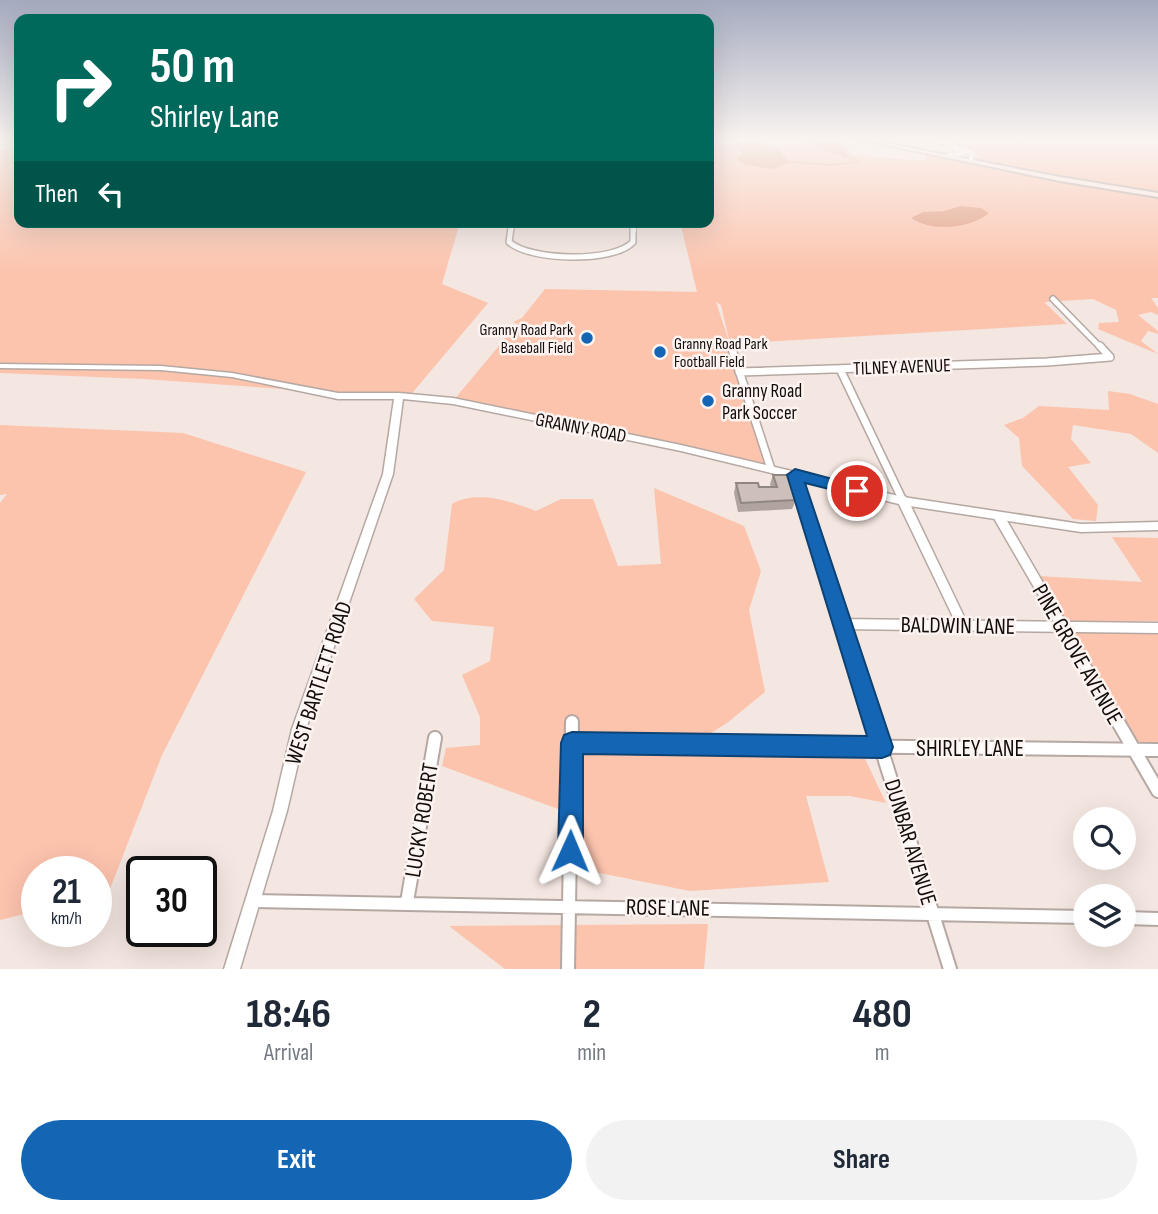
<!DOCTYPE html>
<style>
body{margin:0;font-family:"Sofia Sans Condensed",sans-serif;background:#f2f2f3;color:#1f2937;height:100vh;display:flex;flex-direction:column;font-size:26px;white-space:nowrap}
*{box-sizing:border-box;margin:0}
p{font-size:23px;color:#747a83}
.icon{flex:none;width:38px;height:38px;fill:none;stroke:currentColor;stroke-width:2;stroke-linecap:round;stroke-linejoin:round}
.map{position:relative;height:969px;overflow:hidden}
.side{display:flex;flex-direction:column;background:#fff;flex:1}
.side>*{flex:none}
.guide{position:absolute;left:14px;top:14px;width:700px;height:214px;border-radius:14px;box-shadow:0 7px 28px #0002;background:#00695c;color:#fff;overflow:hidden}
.tools{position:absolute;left:1073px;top:807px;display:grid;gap:14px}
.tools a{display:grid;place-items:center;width:63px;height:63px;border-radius:50%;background:#fff;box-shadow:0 7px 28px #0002;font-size:35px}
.speed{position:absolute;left:21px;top:856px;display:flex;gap:14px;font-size:35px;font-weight:700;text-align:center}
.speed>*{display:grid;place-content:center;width:91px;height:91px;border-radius:50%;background:#fff;box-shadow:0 7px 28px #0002;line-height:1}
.speed small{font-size:18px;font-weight:400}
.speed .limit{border:4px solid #111;border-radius:10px;background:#fff;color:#111}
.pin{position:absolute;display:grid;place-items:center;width:60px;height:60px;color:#fff;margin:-30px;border:4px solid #fff;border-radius:50%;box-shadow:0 2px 7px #0007}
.me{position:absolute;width:77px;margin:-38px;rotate:1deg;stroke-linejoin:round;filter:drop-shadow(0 0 5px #0008)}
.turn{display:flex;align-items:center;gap:24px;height:147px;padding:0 21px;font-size:32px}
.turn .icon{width:91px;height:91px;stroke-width:2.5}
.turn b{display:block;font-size:49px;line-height:60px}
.then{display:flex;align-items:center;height:66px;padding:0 21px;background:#0003;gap:14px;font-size:26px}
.eta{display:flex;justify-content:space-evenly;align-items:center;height:119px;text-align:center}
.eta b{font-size:42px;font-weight:700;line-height:49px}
.primary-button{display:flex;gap:14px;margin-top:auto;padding:14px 21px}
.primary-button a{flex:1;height:80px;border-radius:42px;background:#1466b4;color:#fff;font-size:28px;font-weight:700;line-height:80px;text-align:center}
.primary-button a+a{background:#f2f2f3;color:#1f2937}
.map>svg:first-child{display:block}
.green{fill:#fcc3ad}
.water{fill:#e29e82}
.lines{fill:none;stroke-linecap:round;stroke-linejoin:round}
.minor-far4-casing{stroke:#b5a8a3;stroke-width:6}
.minor-far3-casing{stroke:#b5a8a3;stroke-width:8}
.minor-far2-casing{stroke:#b5a8a3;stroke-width:10}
.minor-far1-casing{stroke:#b5a8a3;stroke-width:13}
.minor-casing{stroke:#b5a8a3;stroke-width:16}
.tertiary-casing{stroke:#b5a8a3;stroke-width:3}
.secondary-casing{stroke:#b5a8a3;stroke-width:4}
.minor-far4{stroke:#fff;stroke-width:4.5}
.minor-far3{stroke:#fff;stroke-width:5}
.minor-far2{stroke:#fff;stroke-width:7}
.minor-far1{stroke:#fff;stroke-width:10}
.minor{stroke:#fff;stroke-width:12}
.tertiary{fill:#fff;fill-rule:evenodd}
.secondary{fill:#feebe3;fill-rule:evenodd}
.wall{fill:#b0a49f}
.building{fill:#cdbfb9;stroke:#908682;stroke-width:2}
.route{fill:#1466b4;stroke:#0d4275;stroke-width:2}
.poi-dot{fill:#1466b4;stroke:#fdf4f1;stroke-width:2.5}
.labels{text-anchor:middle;stroke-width:5;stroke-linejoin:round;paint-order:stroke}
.far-poi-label{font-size:16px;fill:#110d0b;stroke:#fdf4f1;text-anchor:end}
.street-label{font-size:19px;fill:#110d0b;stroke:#fdf4f1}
.poi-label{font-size:19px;fill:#110d0b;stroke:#fdf4f1;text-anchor:start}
.near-street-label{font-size:23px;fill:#110d0b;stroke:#fdf4f1}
</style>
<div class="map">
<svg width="1158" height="969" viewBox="0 0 1158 969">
<rect width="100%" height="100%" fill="#f4e6e0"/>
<path class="green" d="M709,139H844L852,155L924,161L928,153L858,139L978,159L976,153L963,145L970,142L959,139H1158V298H1151L1158,308V315L1151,312L1138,315L1158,331V334L1148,331L1141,341L1158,354L1098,329L1099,323L1119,322L1116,310L1093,299L1044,302L1067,324L730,344L721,305L716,302L771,469L453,401L517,324L513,322L522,318L545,289L697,292L680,222H709Z
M19,149V222H460L442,284L488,303L408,398L144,379L0,373V150Z
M1108,391L1130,394L1158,404V453L1131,434L1073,425L1071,439L1091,463L1068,467L1098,505L1096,521L1073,519L1022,466L1019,438L1004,425L1023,418L1039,406L1109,410Z
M0,425L183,433L306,472L162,755L108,894L96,897V872H37V911L0,920V503L7,494L0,495Z
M654,488L744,526L761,571L749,610L765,692L727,723L677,754L865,759L886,803L850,796H806L829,882L690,891L579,869L558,809L442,766L446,748L480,745V717L462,675L490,661L494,627L432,621L414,599L444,570L452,504C477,490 510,501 536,511L561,499H593L618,566L661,564Z
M1112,537L1158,538V621H1066L1038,576L1142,582Z
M1069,631L1158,633V743L1137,742Z
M708,924L704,969H505L449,926Z"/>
<path class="water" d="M738,139H752L779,150L787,160C809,164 832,165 855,162V160L830,153L800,139H839L847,155L860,162L829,166L791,162L772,169L746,165L736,159L742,152L735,148Z
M961,206L981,208L989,213C970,229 931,232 911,218L923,212L944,211Z"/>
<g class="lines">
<defs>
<path id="minor-far4" d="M908,139H933
M934,139L972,153L971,159
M949,155L963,154L955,149
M632,222L634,230
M511,230L512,222"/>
<path id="minor-far3" d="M511,228L509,242C530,261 614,263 633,242V228
M1053,299L1101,348
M730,344L731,348"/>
<path id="minor-far2" d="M731,346L771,469
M840,369L904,503
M739,372L1047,362L1110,357L1100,346
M795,475L804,503"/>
<path id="minor-far1" d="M803,501L867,705
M903,501L962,624
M999,517L1108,705
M841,624L1158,628"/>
<path id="minor" d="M867,703L950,969
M1107,703L1158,791
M572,743L1158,750
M252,901L1085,917
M407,902L435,738
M1124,918L1158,919
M568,969L572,722"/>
<path id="tertiary" d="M0,364L161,366L232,373L338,393H399L453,398L681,445L903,497L1081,524L1158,522V530L1081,532L903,505L681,451L453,404L403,399L393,474L306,729L287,811L240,969H224L273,811L292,729L383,474L394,399H338L232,377L161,370L0,368Z"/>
<path id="secondary" d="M857,139H864L1060,177L1158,193V197L1060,181Z"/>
</defs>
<use href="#minor-far4" class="minor-far4-casing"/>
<use href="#minor-far3" class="minor-far3-casing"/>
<use href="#minor-far2" class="minor-far2-casing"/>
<use href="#minor-far1" class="minor-far1-casing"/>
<use href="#minor" class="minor-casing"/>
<use href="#tertiary" class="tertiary-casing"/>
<use href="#secondary" class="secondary-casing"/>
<use href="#minor-far4" class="minor-far4"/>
<use href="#minor-far3" class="minor-far3"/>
<use href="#minor-far2" class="minor-far2"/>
<use href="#minor-far1" class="minor-far1"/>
<use href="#minor" class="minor"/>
<use href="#tertiary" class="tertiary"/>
<use href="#secondary" class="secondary"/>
</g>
<path class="wall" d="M773,475L796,500L792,509L738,512L734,493L736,483L759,487H771L770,484Z"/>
<path class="building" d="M773,475H788L796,500L741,503L736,483H758L759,487H777Z"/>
<linearGradient id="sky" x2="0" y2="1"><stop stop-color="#a5abbf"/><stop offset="0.51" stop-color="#faf4f1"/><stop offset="1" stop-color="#faf4f1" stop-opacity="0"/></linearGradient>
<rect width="1158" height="274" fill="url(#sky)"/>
<path class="route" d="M795,469L863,487L865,491L857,496L805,483L893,747L890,755L882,758L583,754V851L579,860L570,864L561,860L558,851L561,743L564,735L572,732L867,736L787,475Z"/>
<g class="poi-dot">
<circle cx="587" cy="338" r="7"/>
<circle cx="660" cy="352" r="7"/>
<circle cx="708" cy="401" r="7"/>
</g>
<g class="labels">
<g class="far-poi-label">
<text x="573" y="335">Granny Road Park<tspan x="573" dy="18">Baseball Field</tspan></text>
<text x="674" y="349" text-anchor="start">Granny Road Park<tspan x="674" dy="18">Football Field</tspan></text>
</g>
<g class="street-label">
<text transform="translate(902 366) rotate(-2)" y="7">TILNEY AVENUE</text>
<text transform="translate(581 427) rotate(11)" y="7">GRANNY ROAD</text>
</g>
<g class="poi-label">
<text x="722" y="397">Granny Road<tspan x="722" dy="22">Park Soccer</tspan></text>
</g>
<g class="near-street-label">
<text transform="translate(958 625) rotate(1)" y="8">BALDWIN LANE</text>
<text transform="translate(1078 654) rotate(60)" y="8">PINE GROVE AVENUE</text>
<text transform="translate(318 683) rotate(-72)" y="8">WEST BARTLETT ROAD</text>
<text x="970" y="756">SHIRLEY LANE</text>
<text transform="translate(421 820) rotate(-81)" y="8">LUCKY ROBERT</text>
<text transform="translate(911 842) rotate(73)" y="8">DUNBAR AVENUE</text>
<text transform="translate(668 907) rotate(1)" y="8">ROSE LANE</text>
</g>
</g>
</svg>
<div class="tools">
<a><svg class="icon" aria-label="search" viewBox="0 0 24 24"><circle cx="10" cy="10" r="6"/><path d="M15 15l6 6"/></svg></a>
<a><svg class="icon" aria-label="layers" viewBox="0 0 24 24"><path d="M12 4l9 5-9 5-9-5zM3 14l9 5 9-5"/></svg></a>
</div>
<div class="speed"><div>21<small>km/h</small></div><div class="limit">30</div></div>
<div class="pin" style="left:857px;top:491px;background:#d93025"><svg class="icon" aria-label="arrive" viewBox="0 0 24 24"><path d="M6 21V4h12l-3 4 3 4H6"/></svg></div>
<svg class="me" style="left:570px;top:851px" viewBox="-20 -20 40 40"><path d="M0-17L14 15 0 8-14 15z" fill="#1466b4" stroke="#fff" stroke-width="4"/></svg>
<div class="guide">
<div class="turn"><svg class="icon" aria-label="right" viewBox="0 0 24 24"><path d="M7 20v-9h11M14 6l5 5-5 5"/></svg><div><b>50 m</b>Shirley Lane</div></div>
<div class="then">Then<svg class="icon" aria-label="left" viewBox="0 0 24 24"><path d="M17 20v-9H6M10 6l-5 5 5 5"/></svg></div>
</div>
</div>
<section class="side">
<div class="eta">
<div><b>18:46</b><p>Arrival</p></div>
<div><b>2</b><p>min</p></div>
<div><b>480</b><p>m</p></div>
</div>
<div class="primary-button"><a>Exit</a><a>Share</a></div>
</section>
